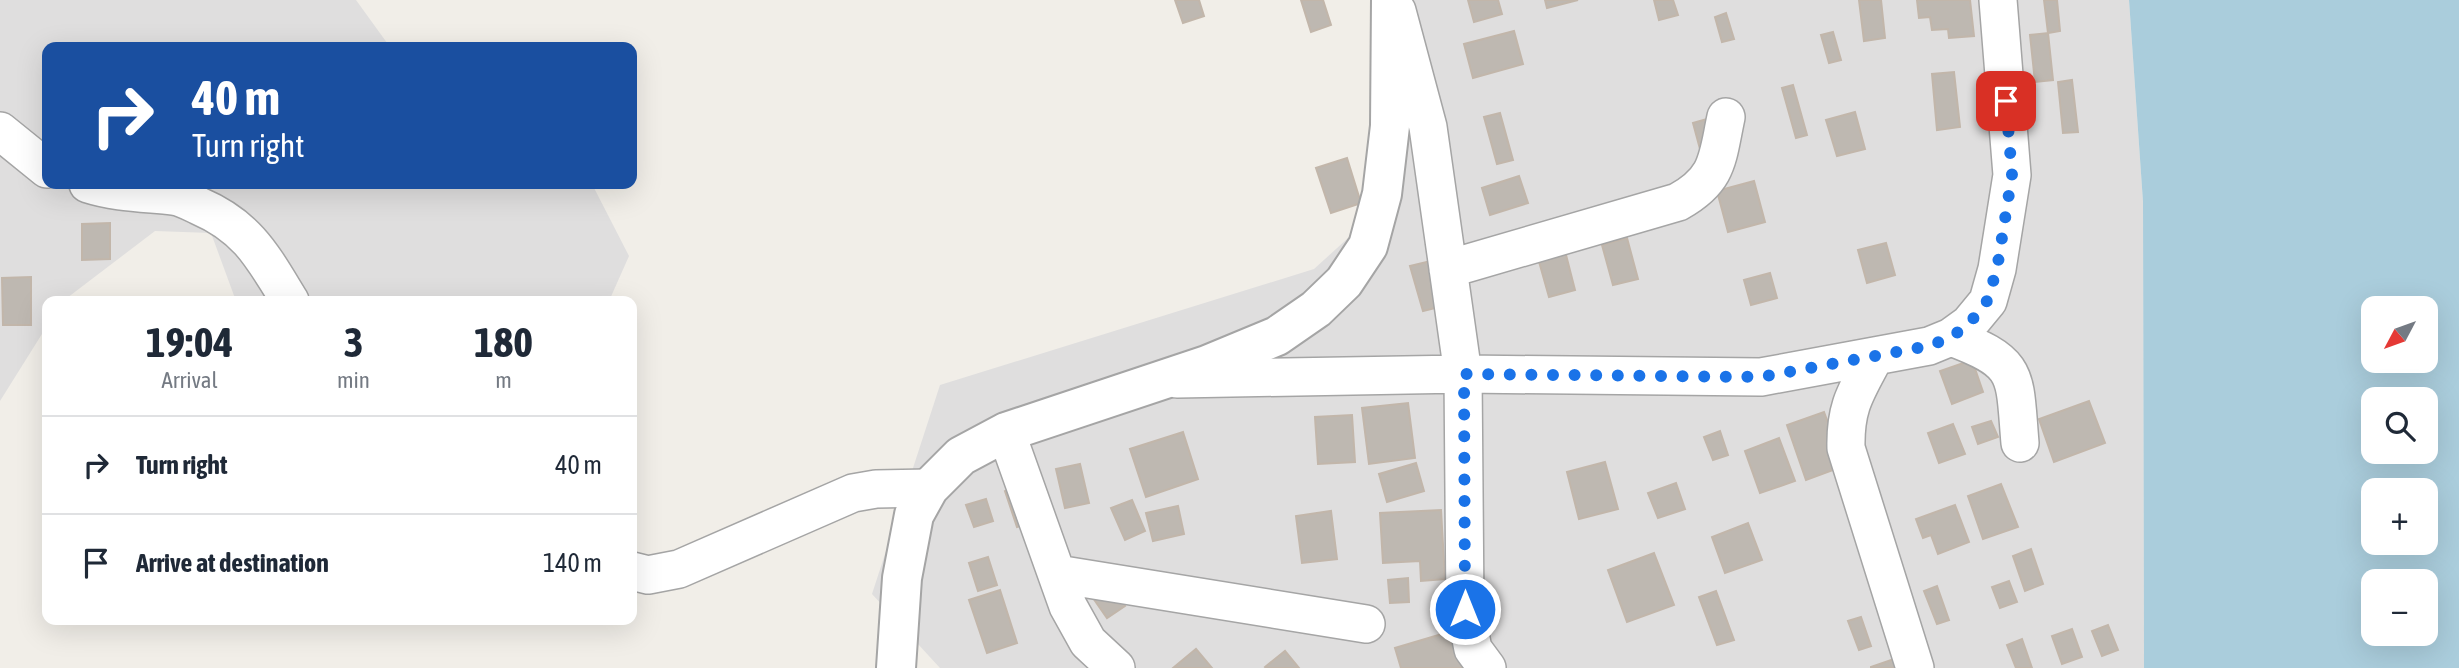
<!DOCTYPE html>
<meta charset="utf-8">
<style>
body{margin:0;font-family:"Asap Condensed",sans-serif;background:#f2f2f3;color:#1f2937;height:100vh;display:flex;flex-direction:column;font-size:26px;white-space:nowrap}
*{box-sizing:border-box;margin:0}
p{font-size:23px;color:#747a83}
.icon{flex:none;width:38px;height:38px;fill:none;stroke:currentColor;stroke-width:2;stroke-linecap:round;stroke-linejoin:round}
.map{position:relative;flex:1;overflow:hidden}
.details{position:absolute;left:42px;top:296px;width:595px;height:329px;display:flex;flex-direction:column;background:#fff;border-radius:14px;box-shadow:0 7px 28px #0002}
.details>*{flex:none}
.top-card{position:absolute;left:42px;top:42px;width:595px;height:147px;border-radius:14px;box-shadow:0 7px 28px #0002;background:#1a4fa0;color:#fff;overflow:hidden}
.needle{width:46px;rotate:229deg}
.tools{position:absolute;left:2361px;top:296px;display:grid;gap:14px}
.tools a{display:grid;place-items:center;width:77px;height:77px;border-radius:14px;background:#fff;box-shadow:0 7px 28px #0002;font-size:35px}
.pin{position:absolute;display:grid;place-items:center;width:60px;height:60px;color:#fff;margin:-30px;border-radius:14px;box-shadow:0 4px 10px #0006}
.me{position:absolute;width:77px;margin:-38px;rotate:0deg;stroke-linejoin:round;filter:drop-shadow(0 0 5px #0008)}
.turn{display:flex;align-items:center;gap:24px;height:147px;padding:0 35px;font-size:32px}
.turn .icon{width:91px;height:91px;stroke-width:2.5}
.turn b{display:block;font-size:49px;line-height:60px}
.eta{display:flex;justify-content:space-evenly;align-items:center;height:119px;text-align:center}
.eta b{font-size:42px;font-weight:700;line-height:49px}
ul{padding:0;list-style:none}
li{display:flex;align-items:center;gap:21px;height:98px;padding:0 35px;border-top:2px solid #e0e1e3}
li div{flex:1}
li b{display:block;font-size:26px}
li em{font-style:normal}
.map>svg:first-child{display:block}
.residential{fill:#dfdede}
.water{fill:#aacddc;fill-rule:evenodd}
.building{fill:#beb8b1;stroke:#c2b6aa;stroke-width:2}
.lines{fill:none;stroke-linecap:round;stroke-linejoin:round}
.minor-casing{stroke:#a5a5a5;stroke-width:40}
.tertiary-casing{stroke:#a5a5a5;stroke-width:42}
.minor{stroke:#fff;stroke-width:37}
.tertiary{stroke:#fff;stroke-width:38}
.route{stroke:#1a73e8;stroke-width:12;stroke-dasharray:0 21.6}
</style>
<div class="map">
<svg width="2459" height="668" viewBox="0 0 2459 668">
<rect width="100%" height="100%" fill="#f1eee8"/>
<path class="residential" d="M0,0H356L390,47H47V184H592L629,256L609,301H236L211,233L155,231L63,301H47V326L0,401Z
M1386,0H2129L2143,202L2144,668H940L872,594L940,385L1314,269L1391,199Z"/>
<path class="water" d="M2129,0H2459V668H2144L2143,202ZM2373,308H2426V360H2373ZM2373,399H2426V452H2373ZM2373,490H2426V542H2373ZM2373,581H2426V634H2373Z"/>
<path class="building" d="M1175,0H1199L1204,16L1183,23Z
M1301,0H1323L1331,25L1311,32Z
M1468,0H1498L1502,14L1474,22Z
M1545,0H1578L1547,8Z
M1654,0H1673L1678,15L1659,20Z
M1859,0H1881L1885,38L1864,41Z
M1917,0H1970L1974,36L1949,38L1948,29L1932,30L1930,17L1919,18Z
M2044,0H2057L2060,31L2048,33Z
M1726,13L1734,39L1722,42L1715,17Z
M1514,31L1523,64L1473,78L1464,44Z
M1833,32L1841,60L1829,63L1821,35Z
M2048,33L2053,80L2035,82L2030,35Z
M1954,72L1960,127L1937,130L1932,74Z
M2072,80L2078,132L2063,133L2058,82Z
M1793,85L1807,135L1796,138L1782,88Z
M1855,112L1865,149L1837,156L1826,120Z
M1500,113L1513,160L1497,164L1484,117Z
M1707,119L1714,145L1700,149L1693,123Z
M1347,158L1361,203L1331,213L1316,168Z
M1519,176L1528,203L1490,215L1482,188Z
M1754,181L1765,222L1728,232L1717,191Z
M110,223V259L82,260V224Z
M1627,238L1638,279L1613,285L1602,245Z
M1886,243L1895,275L1867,283L1858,250Z
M1565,251L1575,290L1549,297L1538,258Z
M1431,261L1443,306L1423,311L1410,266Z
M1770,273L1777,298L1751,305L1744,280Z
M31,277V325H3L2,278Z
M1972,360L1983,392L1952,404L1940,371Z
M2089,401L2105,443L2054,462L2039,419Z
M1408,403L1415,458L1369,464L1362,408Z
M1824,412L1844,466L1806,480L1787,425Z
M1352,415L1355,462L1318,464L1315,417Z
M1991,421L1998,437L1978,444L1972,427Z
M1953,424L1965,454L1939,463L1928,433Z
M1720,431L1728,455L1713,460L1704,437Z
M1183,432L1198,479L1146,497L1130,449Z
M1779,438L1795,481L1760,493L1745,451Z
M1605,462L1618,509L1579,519L1567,472Z
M1416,463L1424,491L1387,502L1379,474Z
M1080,464L1089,503L1065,508L1056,469Z
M1676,483L1685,509L1658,518L1648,493Z
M2001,484L2018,527L1983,539L1968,496Z
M1022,485L1034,522L1017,527L1005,491Z
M986,499L993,521L974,527L966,505Z
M1132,500L1145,531L1125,540L1111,508Z
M1955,505L1969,542L1938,554L1931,535L1923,538L1916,519Z
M1178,506L1184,534L1153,541L1146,513Z
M1441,510L1445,579L1421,581L1420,561L1383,563L1380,513Z
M1331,511L1337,559L1302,563L1296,516Z
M1748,523L1762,560L1725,573L1712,537Z
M2031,549L2043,584L2025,591L2013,556Z
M1654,553L1674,605L1627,622L1608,570Z
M988,557L997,585L978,591L969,563Z
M1408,578L1409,602L1390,603L1388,580Z
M2009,581L2017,602L2000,608L1992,587Z
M1110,583L1125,606L1107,618L1091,595Z
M1937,586L1949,620L1937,624L1924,591Z
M1000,590L1017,643L987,653L969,600Z
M1716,591L1734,640L1717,645L1699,597Z
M1861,617L1871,646L1859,650L1848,621Z
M2108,625L2118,650L2102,656L2092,631Z
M2072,629L2082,657L2062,664L2052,636Z
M1452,631L1463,668H1401L1395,648Z
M2022,639L2032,668H2016L2007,645Z
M1196,649L1212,668H1173Z
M1285,651L1299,668H1266L1265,667Z
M1894,659L1897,668H1871V667Z"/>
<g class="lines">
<defs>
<path id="minor" d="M1397,11L1428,127L1463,374L1465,609L1473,649L1487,668
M0,131L47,169
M88,184C116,193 144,193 173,196C182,197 191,202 199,206C248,227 263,257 290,301
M1448,269L1678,202C1719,179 1717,159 1726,117
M1951,337C2021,363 2014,374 2020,443
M1875,356C1856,392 1845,406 1846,448L1915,668
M1177,379L1463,374L1761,377L1929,346L1951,337L1969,324L1988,301L1997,269L2012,175L1998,0
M1006,432L1068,606L1088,642L1116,668
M632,571L648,575L679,569L853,493L876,489L929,488
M1057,574L1366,624"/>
<path id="tertiary" d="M896,668L902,578L914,515L929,488L961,456L1006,432L1207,365L1277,336L1316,309L1344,282L1368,246L1382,194L1390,126L1391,0"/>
</defs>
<use href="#minor" class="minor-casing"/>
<use href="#tertiary" class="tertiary-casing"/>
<use href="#minor" class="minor"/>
<use href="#tertiary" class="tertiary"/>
</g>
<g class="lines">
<path class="route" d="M1465,609L1464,374L1761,377L1929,346L1951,337L1969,324L1987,301L1997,269L2012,175L2006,101"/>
</g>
</svg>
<div class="tools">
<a><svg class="needle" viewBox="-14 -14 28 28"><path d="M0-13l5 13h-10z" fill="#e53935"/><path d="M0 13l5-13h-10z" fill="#747a83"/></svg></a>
<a><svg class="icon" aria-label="search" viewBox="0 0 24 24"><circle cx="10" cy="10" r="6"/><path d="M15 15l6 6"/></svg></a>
<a>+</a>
<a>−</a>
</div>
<div class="pin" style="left:2006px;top:101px;background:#d93025"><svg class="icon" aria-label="arrive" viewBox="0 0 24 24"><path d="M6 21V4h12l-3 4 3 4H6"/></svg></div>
<svg class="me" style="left:1465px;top:609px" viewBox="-20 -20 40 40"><circle r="17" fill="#1a73e8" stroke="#fff" stroke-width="3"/><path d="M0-11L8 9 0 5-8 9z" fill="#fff"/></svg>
<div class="top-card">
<div class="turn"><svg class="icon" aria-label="right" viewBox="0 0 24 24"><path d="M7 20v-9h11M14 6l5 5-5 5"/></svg><div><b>40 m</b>Turn right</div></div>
</div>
<section class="details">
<div class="eta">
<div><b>19:04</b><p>Arrival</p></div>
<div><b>3</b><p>min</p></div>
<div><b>180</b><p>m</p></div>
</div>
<ul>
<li><svg class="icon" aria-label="right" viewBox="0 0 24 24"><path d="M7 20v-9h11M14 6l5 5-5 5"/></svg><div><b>Turn right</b></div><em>40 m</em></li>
<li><svg class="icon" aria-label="arrive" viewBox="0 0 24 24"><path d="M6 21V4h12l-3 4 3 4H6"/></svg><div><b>Arrive at destination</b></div><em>140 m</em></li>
</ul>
</section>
</div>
